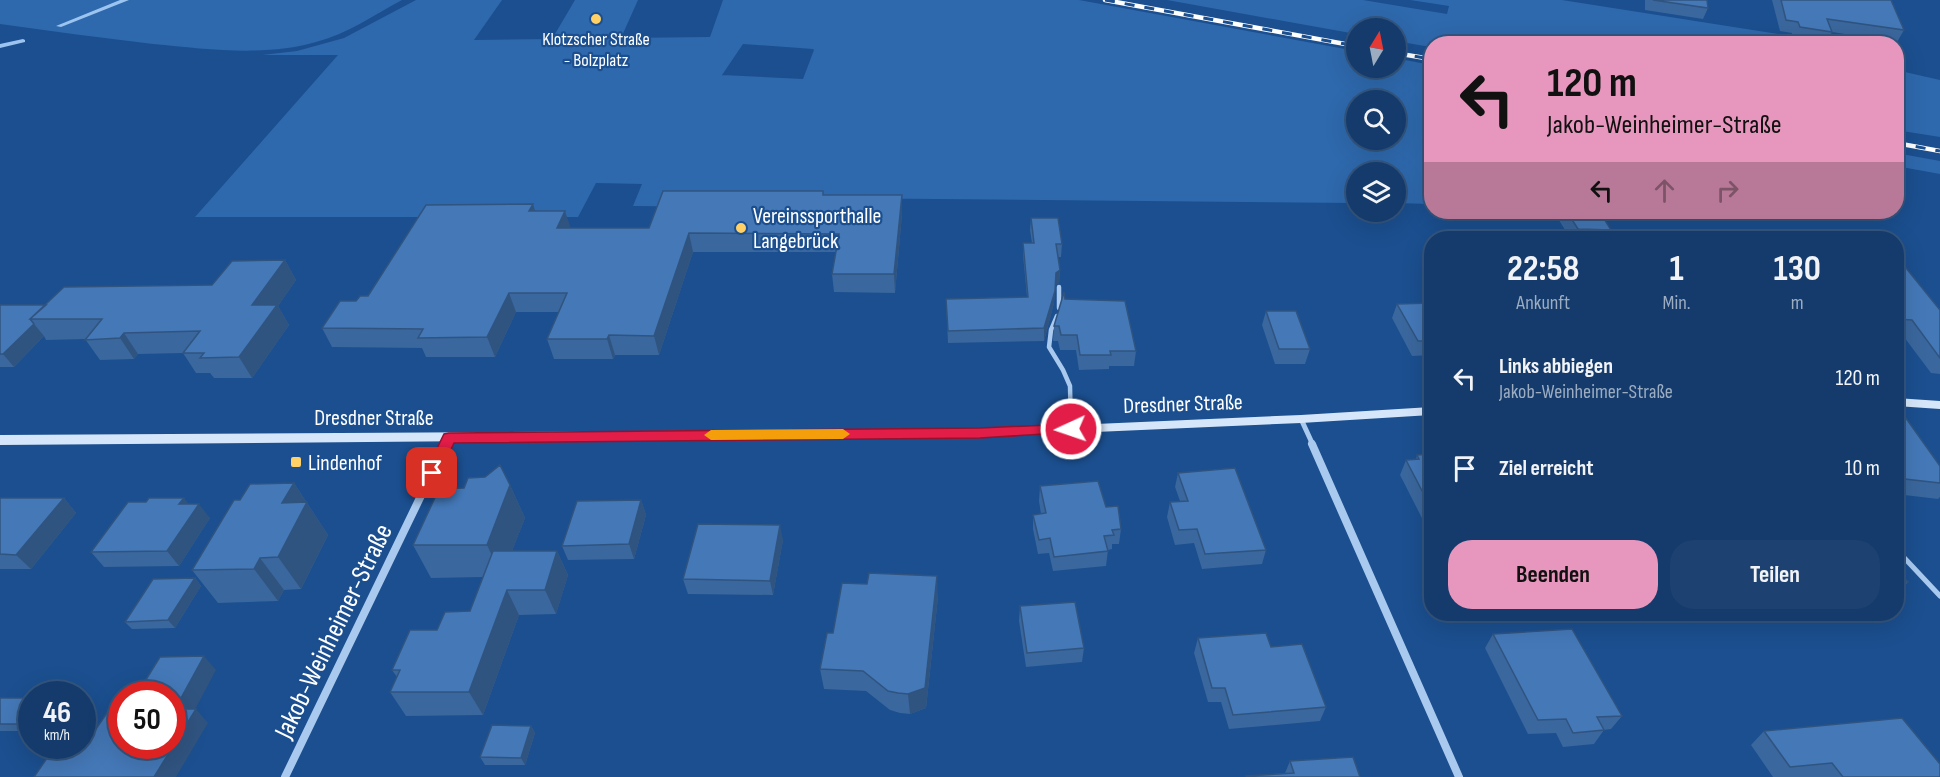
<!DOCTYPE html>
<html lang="de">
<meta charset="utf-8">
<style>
body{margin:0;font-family:"Sofia Sans Condensed",sans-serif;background:#1d4271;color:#f1f3f6;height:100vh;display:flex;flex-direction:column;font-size:22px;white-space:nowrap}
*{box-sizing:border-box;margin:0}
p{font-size:20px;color:#9dadc1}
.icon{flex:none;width:33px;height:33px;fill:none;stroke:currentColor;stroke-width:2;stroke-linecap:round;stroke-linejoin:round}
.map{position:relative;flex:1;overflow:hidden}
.side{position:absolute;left:1424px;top:231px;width:480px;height:390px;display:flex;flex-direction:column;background:#143b6b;border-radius:24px;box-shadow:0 6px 24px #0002,0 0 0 2px #33557e}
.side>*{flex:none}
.banner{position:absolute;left:1424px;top:36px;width:480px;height:183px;border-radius:24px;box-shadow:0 6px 24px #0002,0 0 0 2px #33557e;background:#e797bd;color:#111;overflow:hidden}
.needle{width:39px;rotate:10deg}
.controls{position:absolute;left:1346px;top:18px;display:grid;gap:12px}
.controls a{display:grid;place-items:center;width:60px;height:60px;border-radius:50%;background:#143b6b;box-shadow:0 6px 24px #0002,0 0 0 2px #33557e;font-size:30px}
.speed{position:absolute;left:18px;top:681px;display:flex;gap:12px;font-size:30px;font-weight:700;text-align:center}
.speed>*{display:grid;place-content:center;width:78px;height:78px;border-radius:50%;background:#143b6b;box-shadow:0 6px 24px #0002,0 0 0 2px #33557e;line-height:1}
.speed small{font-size:15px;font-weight:400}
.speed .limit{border:9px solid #d22;background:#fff;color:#111}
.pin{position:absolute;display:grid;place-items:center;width:51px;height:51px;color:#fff;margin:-26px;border-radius:12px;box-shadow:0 3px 9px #0006}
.me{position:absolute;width:66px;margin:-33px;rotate:267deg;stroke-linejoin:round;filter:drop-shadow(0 0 4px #0008)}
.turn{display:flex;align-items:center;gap:21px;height:126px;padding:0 24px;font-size:27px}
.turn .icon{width:78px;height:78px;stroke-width:2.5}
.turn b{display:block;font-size:42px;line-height:51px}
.lanes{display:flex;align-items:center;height:57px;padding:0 24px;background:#0003;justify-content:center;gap:30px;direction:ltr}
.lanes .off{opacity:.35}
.eta{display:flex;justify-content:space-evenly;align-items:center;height:102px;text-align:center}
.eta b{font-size:36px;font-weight:700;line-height:42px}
.primary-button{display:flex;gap:12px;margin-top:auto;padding:12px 24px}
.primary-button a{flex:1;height:69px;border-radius:24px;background:#e797bd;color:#111;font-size:24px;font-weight:700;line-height:69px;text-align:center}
.primary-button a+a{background:#1d4271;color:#f1f3f6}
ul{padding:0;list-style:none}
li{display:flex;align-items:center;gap:18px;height:90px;padding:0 24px}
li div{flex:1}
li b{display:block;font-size:22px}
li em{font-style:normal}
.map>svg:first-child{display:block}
.green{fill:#2e69ad;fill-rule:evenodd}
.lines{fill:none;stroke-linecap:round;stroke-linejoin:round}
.stream{fill:#9cc4f0;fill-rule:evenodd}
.lane-far1{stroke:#a9c9ee;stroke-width:4.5}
.lane{stroke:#a9c9ee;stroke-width:5}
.street-far1{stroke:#a9c9ee;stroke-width:5}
.street{stroke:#a9c9ee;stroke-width:8}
.secondary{fill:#d6e6fa;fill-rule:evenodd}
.rail-casing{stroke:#fff;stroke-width:4.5}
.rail{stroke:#1b4f8f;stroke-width:3;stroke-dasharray:10;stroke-linecap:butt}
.wall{fill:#3a679d}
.shaded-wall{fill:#305480}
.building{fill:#4478b7;stroke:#305480;stroke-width:1.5}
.route{fill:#e11d48;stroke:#92132f;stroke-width:1.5}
.slow{fill:#f59e0b}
.poi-dot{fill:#ffd166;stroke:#1b4f8f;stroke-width:2}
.labels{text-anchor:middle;stroke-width:4.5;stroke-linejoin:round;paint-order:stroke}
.far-poi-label{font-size:18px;fill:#fff;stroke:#1b4f8f}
.poi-label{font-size:22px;fill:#fff;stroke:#1b4f8f;text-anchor:start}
.street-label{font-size:22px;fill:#fff;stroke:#1b4f8f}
.near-street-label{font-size:27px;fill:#fff;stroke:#1b4f8f}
</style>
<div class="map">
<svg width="1940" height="777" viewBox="0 0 1940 777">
<rect width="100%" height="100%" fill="#1b4f8f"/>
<path class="green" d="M0,0H402C374,15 347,34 316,42C264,57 206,49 153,44C102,38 51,31 0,24Z
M416,0H502L474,40L552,39L575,0H638L621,38L710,37L723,0H1079L1356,51V68H1395V58L1431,65V81L1423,80L1431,92V204L1395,203V172H1356V203L826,198L824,208L633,206L642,184L596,183L578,217H195L338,55H262L297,51L344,38ZM743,44L813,49L814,50L803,79L722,75L720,78ZM1356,100H1395V140H1356Z
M1167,0H1363L1447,14L1449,6L1410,0H1562L1778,34L1780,42L1785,43L1431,44V47L1395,41V28H1356V34Z
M1896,70L1940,80V137L1896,130Z
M1896,153L1940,161V174L1896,166Z"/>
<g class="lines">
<path class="stream" d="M120,0H129L61,27L56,26Z
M23,39L25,40V42L0,48V44Z"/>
<path class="lane-far1" d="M1059,287V308
M1057,316L1051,330L1049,347L1063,370L1070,386L1071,429"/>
<path class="lane" d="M1896,549L1940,596"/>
<path class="street-far1" d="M1301,419L1313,445
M445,445L449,438"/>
<path class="street" d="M1312,444L1459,777
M285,777L446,444"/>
<path class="secondary" d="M1896,398L1940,401V409L1896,406Z
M1431,407V415L1301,423L980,437L0,445V435L980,429L1301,415Z"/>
<defs>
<path id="rail" d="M1105,0L1356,46
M1395,53L1431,59
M1896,143L1940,151"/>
</defs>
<use href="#rail" class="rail-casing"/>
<use href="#rail" class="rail"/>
</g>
<path class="wall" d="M1645,0H1707L1708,8L1703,19L1645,10Z
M1772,0H1891L1904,30L1897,42L1832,32L1826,44L1793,39L1792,33L1780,31Z
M824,195H902V214L895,293L834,292L832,274L836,252H693L659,355H615L613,359H554L547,339L559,312H516L495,357H426L422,348L332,347L322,328L356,301L535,211L570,228H649Z
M1554,212H1600L1611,230L1607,238H1570Z
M1031,218L1062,244L1061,257H1058L1060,270L1059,283L1055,285L1054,303L1044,341L948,343L946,299L1027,297L1023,255V243H1032L1030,230Z
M285,260L296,280L278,306L289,325L252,378H214L210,373H196L183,353L138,354L134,359L100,360L85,339L46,340L44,336L14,367H0V305H46L212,285Z
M1896,267L1940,310V374L1931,373L1901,333H1896Z
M1065,299L1136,351L1134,366H1109V369L1079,370L1076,350H1060L1058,341H1053L1054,326Z
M1431,303V355L1412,356L1392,318L1397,304Z
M1266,311L1310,349L1305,364H1275L1262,325Z
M1896,413L1940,466V497L1938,499L1896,494Z
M1431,454V524H1425L1400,475L1406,460L1416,459L1417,455Z
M1178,473L1266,550L1262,564L1202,569L1194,543L1175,545L1167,517L1170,502L1180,501L1175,487Z
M294,483L328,535L301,589L284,590L278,601L218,603L192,570L240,500Z
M510,485L525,518L512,551H557L568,575L556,614L519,615L483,715L406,716L390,692L397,677L392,670L437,630L470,611L483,577L431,578L413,545L464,488Z
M1040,486L1106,507L1121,529L1119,544H1112V549L1108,550L1106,566L1053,571L1049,553L1038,554L1033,529V515L1041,514L1039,501Z
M0,498H64L76,513L31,569H0Z
M641,500L646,515L634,559L568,560L562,546Z
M189,504L210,518L179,566L104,567L91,552Z
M783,540L773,595L688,594L683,579Z
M1896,569L1908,582L1901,590H1896Z
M195,578L201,586L175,628L132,629L125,622Z
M938,597L926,708L910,714L900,713L890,710L866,691L824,689L820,669L833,633Z
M1020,606L1084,648L1082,662L1026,667L1019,621Z
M1493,634L1622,716L1611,729L1604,730L1594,744L1563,747L1556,733L1528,734L1485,648Z
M1198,638L1271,647L1326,707L1320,721L1229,729L1221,702H1208L1194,653Z
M0,698L27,731H0Z
M531,726L535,733L525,765H485L480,757Z
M1764,731L1940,777H1773L1751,745Z
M1290,761L1360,777H1246V776L1285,773Z"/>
<path class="shaded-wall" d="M902,195V214L895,293L894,274Z
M533,204L539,223L529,211Z
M565,211L571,229L557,228Z
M689,233L693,252L659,355L654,336Z
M285,260L296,280L278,306L289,325L252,378L239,357L252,305Z
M1060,270L1059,283L1055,286L1056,273Z
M1055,291L1054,303L1044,341V328Z
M509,293L516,312L495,357L487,337Z
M34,324L44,336L14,367L3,354Z
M124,333L138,354L134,359L120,338Z
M609,335L615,355L613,359L607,339Z
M294,483L328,535L301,589L278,557L282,503Z
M510,485L525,518L502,577L487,545Z
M64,498L76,513L31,569L16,555Z
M184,498L194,511L199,504L210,518L179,566L167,551L179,504Z
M641,500L646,515L634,559L629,544Z
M780,525L783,540L773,595L770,581Z
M557,551L568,575L556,614L545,590Z
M260,558L284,590L278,601L254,569Z
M937,576L938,597L926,708L910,714L908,694Z
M195,578L201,586L175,628L168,620Z
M507,590L519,615L483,715L469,692Z
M204,656L216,670L190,719L196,709L208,723L176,777H154L175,709Z
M32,705V724L27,731L19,724Z
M531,726L535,733L525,765L521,758Z"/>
<path class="building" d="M1653,0H1707L1708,8Z
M1781,0H1891L1904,30L1827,19L1832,32L1800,27L1798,22L1786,20Z
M663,191H823V195H902L894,274H832L839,234L689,233L654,336L609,335L607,339H547L567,293H509L487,337L418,338L423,329L322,328L340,301H356L360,296H368L426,205L533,204L529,211H565L557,228H649Z
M1567,212H1600L1611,230L1578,229Z
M1031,218H1058L1062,244H1056L1060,270L1056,273L1055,291L1044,328L948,331L946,299L1028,297L1023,243H1034Z
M285,260L252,305H277L239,357L200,358L204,353H183L200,331L124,333L120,338L85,340L102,319H30L64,287L212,285L232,261Z
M1896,267L1906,268L1940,310V358L1912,320L1896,319Z
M1064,292L1065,299L1125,301L1136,351H1110L1111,355H1080L1077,335H1061L1059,326H1054Z
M1431,303V341H1418L1397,304Z
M0,305H46L30,319L34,324L3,354H0Z
M1266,311H1296L1310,349H1279Z
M1896,413L1903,414L1940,466V483L1896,478Z
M1431,454V508L1406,460L1419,459L1417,455Z
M500,465L510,485L487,545H413L439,489L464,488L468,478L485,477Z
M1235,468L1266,550L1205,554L1197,529L1179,530L1170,502L1188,501L1178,473Z
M1098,481L1106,507L1118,506L1121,529L1112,530L1114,535L1104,536L1108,551L1054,557L1050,538L1039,540L1033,515L1046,513L1040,486Z
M294,483L282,503L307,502L278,557L260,558L254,569L192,570L234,500H240L250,484Z
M0,498H64L16,555L0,554Z
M149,498H184L179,504H199L167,551L91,552L128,502H146Z
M641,500L629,544L562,546L577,501Z
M698,524L780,525L770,581L683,579Z
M493,551H557L545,590H507L469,692H390L400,670H392L410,630H437L445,612L470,611Z
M1896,569L1908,582L1896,583Z
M869,573L937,576L925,688L908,694L898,693L888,691L863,671L820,669L827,633H833L842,583L867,584Z
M195,578L168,620L125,622L153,579Z
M1075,602L1084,648L1027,653L1020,606Z
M1572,629L1622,716L1597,717L1604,730L1573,733L1566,719L1538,720L1493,634Z
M1266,633L1271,647L1302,644L1326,707L1233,715L1225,688H1212L1198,638Z
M204,656L175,709H196L154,777H34L54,748H83L111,707L122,708V746H172V694H137L160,657Z
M0,698H32V705L19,724H0Z
M1902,718L1940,764V777H1843L1832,763L1790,767L1764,731Z
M492,725L531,726L521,758L480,757Z
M1353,757L1360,777H1247L1246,776L1294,773L1290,761Z"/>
<path class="route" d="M1071,424L1078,429L1076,432L980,438L454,443L438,477H427L425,473L444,434L449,433L980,428Z"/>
<path class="slow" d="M843,429L850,434L843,439L711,440L704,435L711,430Z"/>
<g class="poi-dot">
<circle cx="596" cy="19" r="6"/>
<circle cx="741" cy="228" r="6"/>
<rect x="290" y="456" width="12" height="12" rx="3"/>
</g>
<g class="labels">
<g class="far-poi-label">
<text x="596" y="45">Klotzscher Straße<tspan x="596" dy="21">- Bolzplatz</tspan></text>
</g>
<g class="poi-label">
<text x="753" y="223">Vereinssporthalle<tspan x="753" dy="25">Langebrück</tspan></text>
<text x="308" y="470">Lindenhof</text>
</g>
<g class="street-label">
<text transform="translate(1183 403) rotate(-2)" y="8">Dresdner Straße</text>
<text x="374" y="425">Dresdner Straße</text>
</g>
<g class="near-street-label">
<text transform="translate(333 631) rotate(-64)" y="9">Jakob-Weinheimer-Straße</text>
</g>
</g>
</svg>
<div class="controls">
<a><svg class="needle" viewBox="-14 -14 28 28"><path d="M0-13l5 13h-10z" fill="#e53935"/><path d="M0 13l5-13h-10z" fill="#9dadc1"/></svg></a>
<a><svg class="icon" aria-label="search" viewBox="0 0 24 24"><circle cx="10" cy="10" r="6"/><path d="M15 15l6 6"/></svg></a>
<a><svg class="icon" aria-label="layers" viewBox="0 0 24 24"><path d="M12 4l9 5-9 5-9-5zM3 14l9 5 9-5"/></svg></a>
</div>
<div class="speed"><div>46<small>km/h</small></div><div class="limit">50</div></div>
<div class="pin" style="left:432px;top:473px;background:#d93025"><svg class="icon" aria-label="arrive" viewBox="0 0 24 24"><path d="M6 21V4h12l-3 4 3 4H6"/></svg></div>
<svg class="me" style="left:1071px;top:429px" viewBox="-20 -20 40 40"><circle r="17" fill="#e11d48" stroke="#fff" stroke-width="3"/><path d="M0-11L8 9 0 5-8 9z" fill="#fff"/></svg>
<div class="banner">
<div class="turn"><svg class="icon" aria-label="left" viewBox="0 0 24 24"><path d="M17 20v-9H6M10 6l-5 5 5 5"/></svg><div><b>120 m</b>Jakob-Weinheimer-Straße</div></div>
<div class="lanes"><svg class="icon" aria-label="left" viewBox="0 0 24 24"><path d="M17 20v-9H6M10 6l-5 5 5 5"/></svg><svg class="icon off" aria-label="ahead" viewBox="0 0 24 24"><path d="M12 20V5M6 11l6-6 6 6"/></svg><svg class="icon off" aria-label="right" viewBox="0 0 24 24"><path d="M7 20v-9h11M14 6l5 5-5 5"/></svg></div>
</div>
<section class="side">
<div class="eta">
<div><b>22:58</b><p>Ankunft</p></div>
<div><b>1</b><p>Min.</p></div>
<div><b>130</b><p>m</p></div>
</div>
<ul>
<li><svg class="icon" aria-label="left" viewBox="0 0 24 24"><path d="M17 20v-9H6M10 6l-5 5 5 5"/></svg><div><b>Links abbiegen</b><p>Jakob-Weinheimer-Straße</p></div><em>120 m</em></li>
<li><svg class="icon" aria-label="arrive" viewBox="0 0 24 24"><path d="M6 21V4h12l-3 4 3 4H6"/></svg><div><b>Ziel erreicht</b></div><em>10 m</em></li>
</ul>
<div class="primary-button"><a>Beenden</a><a>Teilen</a></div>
</section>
</div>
